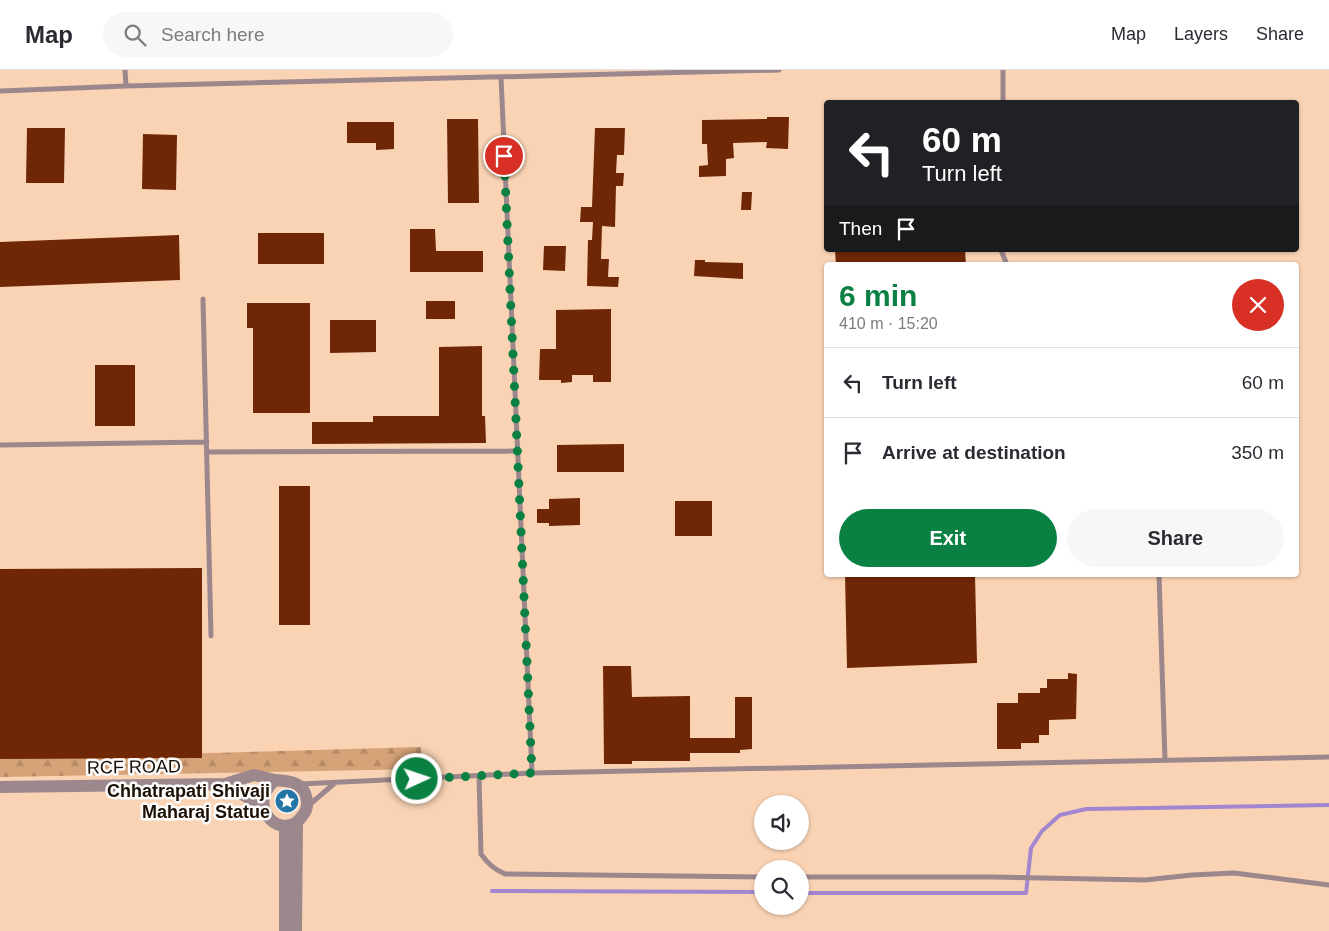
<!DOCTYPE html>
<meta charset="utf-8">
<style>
body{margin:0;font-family:Helvetica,sans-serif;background:#f7f7f7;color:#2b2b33;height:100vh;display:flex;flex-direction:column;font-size:19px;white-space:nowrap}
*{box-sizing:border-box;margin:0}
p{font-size:16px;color:#7c7c81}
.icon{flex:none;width:28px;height:28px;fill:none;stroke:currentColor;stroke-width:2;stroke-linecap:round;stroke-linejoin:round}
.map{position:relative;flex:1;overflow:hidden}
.drawer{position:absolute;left:824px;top:192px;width:475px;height:315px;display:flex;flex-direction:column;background:#fff;border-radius:5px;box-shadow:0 1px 4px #0004}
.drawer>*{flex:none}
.top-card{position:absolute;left:824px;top:30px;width:475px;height:152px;border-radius:5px;box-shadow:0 1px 4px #0004;background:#202124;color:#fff;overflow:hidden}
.buttons{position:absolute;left:754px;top:725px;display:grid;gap:10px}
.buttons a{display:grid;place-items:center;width:55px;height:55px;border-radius:50%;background:#fff;box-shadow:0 1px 4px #0004;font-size:25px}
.pin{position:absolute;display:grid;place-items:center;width:42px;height:42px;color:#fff;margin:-21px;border:2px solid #fff;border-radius:50%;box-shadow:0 1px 5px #0007}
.me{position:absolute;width:55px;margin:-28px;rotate:87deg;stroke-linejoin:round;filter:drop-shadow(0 0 4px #0008)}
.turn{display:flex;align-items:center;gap:18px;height:105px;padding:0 15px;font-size:22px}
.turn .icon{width:65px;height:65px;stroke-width:2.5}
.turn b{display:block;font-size:35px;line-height:42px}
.then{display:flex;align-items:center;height:48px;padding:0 15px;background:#0003;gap:10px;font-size:19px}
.round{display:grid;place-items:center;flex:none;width:52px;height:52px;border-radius:26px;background:#f7f7f7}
.headline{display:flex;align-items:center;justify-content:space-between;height:85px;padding:0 15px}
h1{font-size:30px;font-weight:600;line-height:38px;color:#0b8043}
.action{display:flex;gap:10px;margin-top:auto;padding:10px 15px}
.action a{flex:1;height:58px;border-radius:30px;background:#0b8043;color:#fff;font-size:20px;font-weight:600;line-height:58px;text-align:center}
.action a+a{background:#f7f7f7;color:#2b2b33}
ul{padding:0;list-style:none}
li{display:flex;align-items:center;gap:15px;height:70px;padding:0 15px;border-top:1px solid #e1e1e2}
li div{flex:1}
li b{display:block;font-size:19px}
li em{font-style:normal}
header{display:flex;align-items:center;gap:30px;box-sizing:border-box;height:70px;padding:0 25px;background:#fff;border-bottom:1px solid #e1e1e2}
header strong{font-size:24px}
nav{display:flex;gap:28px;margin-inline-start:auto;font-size:18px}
.search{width:350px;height:45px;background:#f7f7f7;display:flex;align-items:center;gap:12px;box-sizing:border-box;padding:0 18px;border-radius:28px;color:#7c7c81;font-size:19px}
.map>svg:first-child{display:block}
.forest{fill:url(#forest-firs)}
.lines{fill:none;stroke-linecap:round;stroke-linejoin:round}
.stream{stroke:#a286cf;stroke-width:4}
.building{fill:#6f2705}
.service{stroke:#9c878c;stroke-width:5}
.tertiary{stroke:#9c878c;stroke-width:12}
.route{stroke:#0b8043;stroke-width:9;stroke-dasharray:0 16.2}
.labels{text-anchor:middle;stroke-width:5;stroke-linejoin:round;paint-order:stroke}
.street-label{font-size:18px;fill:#1c1005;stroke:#fcfcfc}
.poi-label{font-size:18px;font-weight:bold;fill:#1c1005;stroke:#fcfcfc;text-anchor:end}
</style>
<header>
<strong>Map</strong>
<div class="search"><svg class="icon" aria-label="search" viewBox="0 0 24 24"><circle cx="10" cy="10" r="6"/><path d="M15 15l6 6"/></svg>Search here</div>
<nav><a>Map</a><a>Layers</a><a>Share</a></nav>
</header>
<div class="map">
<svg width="1329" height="861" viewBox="0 0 1329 861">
<defs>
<pattern id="forest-firs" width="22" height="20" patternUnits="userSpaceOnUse" patternTransform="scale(1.25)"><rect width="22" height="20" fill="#d6a378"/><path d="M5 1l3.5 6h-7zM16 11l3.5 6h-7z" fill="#b78b66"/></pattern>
</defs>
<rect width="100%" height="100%" fill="#f9d3b4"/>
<path class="forest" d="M421,677L422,699L0,707V689Z"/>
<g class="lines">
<path class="stream" d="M492,821L762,822
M800,823H1026L1031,778L1042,761L1060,745L1086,739L1329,735"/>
</g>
<path class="building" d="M767,47H789L788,79L766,78L767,72L733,73L734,88L726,89V106L699,107V96L708,95L707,74H702V50L767,49Z
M447,49H478L479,133H448Z
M347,52H394V79L376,80V73H347Z
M27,58H65L64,113H26Z
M595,58H625L624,85H617L616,103H624L623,116H616L615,157L602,156L601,189H609L608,207H619L618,217L587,216L588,170H592L593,152H580L581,137H592Z
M143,64L177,65L176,120L142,119Z
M742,122H752L751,140H741Z
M410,159H435L436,181H483V202H410Z
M258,163H324V194H258Z
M179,165L180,210L0,217V172Z
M544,176H566L565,201L543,200Z
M835,180H965L966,195H836Z
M695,190H705V192L743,193V209L694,206Z
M426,231H455V249H426Z
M247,233H310V343H253V258H247Z
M611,239V312H593V305H572V312L561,313V310H539L540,279H556V240Z
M330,250H376V282L330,283Z
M482,276V346H485L486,373L312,374V352H373V346H439V277Z
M95,295H135V356H95Z
M624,374V402H557V375Z
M279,416H310V555H279Z
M580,428V455L549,456V453H537V439H549V429Z
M675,431H712V466H675Z
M202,498V688L0,689V499Z
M845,505H975L977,593L847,598Z
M603,596H631L632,627L690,626V668H735V627H752V679L740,680V683H690V691H632V694H604Z
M1068,603L1077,604L1076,649L1049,650V665H1039V673H1021V679H997V633H1018V623H1040V618H1047V609H1068Z"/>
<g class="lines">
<path class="service" d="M125,0L126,16
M501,7L532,703
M0,21L126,16L779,0
M1003,32V0
M1001,180L1007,195
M203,229L211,566
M0,375L207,372
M207,382L517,381
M1159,505L1165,690
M479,706L481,784C488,794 494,799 505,804L762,807
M300,714L532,703L1329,687
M309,735L335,713
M800,807H992L1145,810L1192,805L1234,803L1329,815"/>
<path class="tertiary" d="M275,710C287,711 299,711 305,723C308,731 308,739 303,745C285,774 243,739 275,710Z
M225,714L254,705L275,710
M0,717L225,714L262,736
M285,756V861
M296,861L297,752"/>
</g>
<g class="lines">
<path class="route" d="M417,709L532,703L504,86"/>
</g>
<defs>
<symbol id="sight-disc" viewBox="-11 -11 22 22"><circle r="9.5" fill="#2574a6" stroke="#fcfcfc"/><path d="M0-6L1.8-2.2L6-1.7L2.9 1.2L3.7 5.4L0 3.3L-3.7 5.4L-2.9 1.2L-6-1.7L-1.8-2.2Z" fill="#fff"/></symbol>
</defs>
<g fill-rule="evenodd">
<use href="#sight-disc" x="273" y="717" width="28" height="28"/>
</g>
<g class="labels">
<g class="street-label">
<text transform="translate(134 697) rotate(-1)" y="6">RCF ROAD</text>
</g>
<g class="poi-label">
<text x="270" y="727">Chhatrapati Shivaji<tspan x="270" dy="21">Maharaj Statue</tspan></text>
</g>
</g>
</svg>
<div class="buttons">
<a><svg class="icon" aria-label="sound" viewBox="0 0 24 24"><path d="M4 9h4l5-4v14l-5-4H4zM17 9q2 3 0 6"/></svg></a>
<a><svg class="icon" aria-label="search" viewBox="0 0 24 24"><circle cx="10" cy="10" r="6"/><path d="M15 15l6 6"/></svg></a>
</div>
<div class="pin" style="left:504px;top:86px;background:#d93025"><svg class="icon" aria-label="arrive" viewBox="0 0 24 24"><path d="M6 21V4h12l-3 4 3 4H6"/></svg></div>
<svg class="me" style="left:417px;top:709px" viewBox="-20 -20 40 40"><circle r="17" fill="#0b8043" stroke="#fff" stroke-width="3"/><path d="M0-11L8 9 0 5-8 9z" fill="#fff"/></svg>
<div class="top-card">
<div class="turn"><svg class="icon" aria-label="left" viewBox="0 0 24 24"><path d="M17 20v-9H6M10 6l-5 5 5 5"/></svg><div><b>60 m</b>Turn left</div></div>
<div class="then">Then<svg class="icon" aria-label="arrive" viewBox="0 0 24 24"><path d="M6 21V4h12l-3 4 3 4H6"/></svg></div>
</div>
<section class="drawer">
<div class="headline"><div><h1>6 min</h1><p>410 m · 15:20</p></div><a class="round" style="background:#d93025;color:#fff"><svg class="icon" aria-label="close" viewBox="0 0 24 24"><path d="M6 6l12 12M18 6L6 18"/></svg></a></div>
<ul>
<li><svg class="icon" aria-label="left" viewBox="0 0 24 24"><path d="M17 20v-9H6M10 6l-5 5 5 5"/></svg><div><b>Turn left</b></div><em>60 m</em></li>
<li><svg class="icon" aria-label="arrive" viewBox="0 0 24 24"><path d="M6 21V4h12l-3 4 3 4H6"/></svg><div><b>Arrive at destination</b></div><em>350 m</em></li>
</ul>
<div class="action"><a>Exit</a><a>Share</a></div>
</section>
</div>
